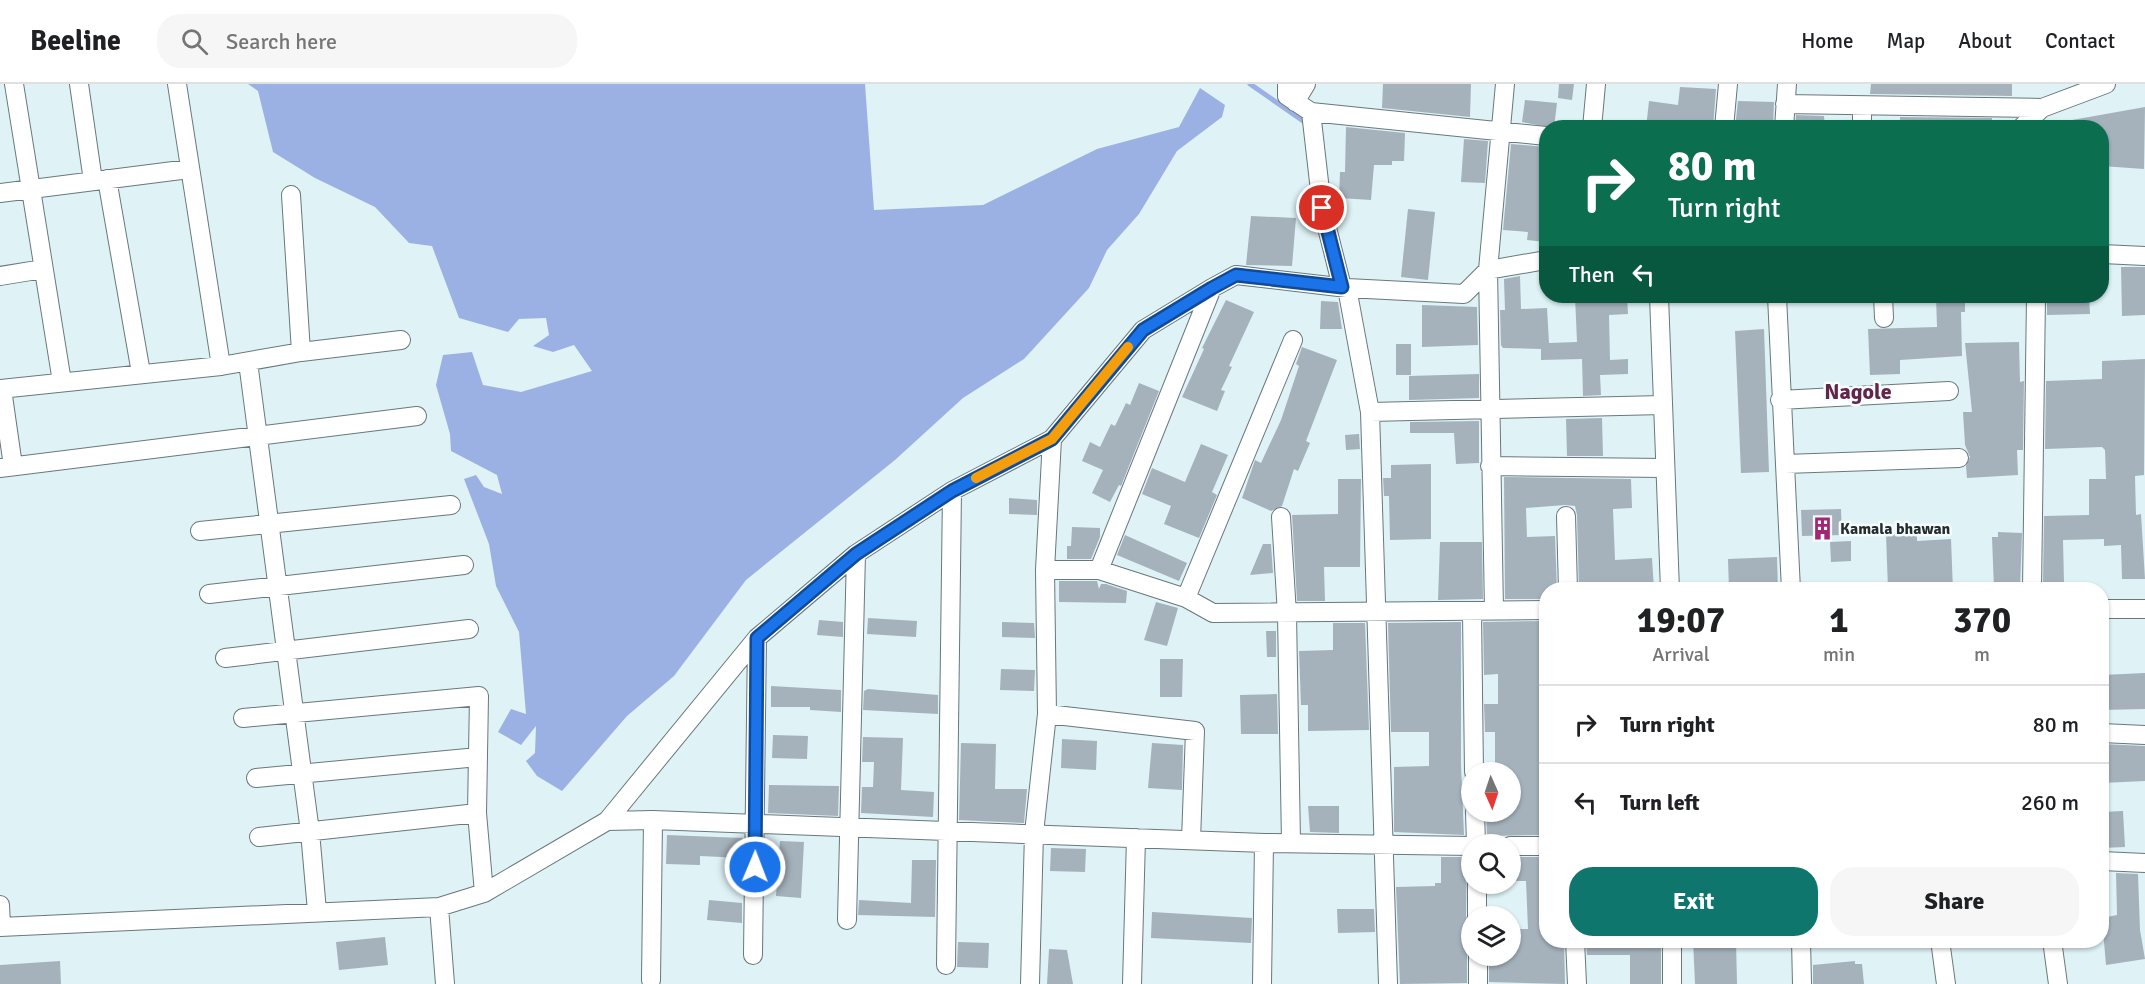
<!DOCTYPE html>
<style>
body{margin:0;font-family:Signika,sans-serif;background:#f6f6f6;color:#202124;height:100vh;display:flex;flex-direction:column;font-size:22px;white-space:nowrap}
*{box-sizing:border-box;margin:0}
p{font-size:20px;color:#757577}
.icon{flex:none;width:33px;height:33px;fill:none;stroke:currentColor;stroke-width:2;stroke-linecap:round;stroke-linejoin:round}
.map{position:relative;flex:1;overflow:hidden}
.sheet{position:absolute;left:1539px;top:498px;width:570px;height:366px;display:flex;flex-direction:column;background:#fff;border-radius:24px;box-shadow:0 2px 4px #0004}
.sheet>*{flex:none}
.top-card{position:absolute;left:1539px;top:36px;width:570px;height:183px;border-radius:24px;box-shadow:0 2px 4px #0004;background:#0b6e4f;color:#fff;overflow:hidden}
.needle{width:39px;rotate:177deg}
.tools{position:absolute;left:1461px;top:678px;display:grid;gap:12px}
.tools a{display:grid;place-items:center;width:60px;height:60px;border-radius:50%;background:#fff;box-shadow:0 2px 4px #0004;font-size:30px}
.pin{position:absolute;display:grid;place-items:center;width:51px;height:51px;color:#fff;margin:-26px;border:3px solid #fff;border-radius:50%;box-shadow:0 2px 6px #0007}
.me{position:absolute;width:66px;margin:-33px;rotate:1deg;stroke-linejoin:round;filter:drop-shadow(0 0 4px #0008)}
.turn{display:flex;align-items:center;gap:21px;height:126px;padding:0 30px;font-size:27px}
.turn .icon{width:78px;height:78px;stroke-width:2.5}
.turn b{display:block;font-size:42px;line-height:51px}
.then{display:flex;align-items:center;height:57px;padding:0 30px;background:#0003;gap:12px;font-size:22px}
.eta{display:flex;justify-content:space-evenly;align-items:center;height:102px;text-align:center}
.eta b{font-size:36px;font-weight:700;line-height:42px}
.cta{display:flex;gap:12px;margin-top:auto;padding:12px 30px}
.cta a{flex:1;height:69px;border-radius:24px;background:#0f766e;color:#fff;font-size:24px;font-weight:700;line-height:69px;text-align:center}
.cta a+a{background:#f6f6f6;color:#202124}
ul{padding:0;list-style:none}
li{display:flex;align-items:center;gap:18px;height:78px;padding:0 30px;border-top:2px solid #e0e0e0}
li div{flex:1}
li b{display:block;font-size:22px}
li em{font-style:normal}
header{display:flex;align-items:center;gap:36px;box-sizing:border-box;height:84px;padding:0 30px;background:#fff;border-bottom:2px solid #e0e0e0}
header strong{font-size:28px}
nav{display:flex;gap:33px;margin-inline-start:auto;font-size:21px}
.search{width:420px;height:54px;background:#f6f6f6;display:flex;align-items:center;gap:15px;box-sizing:border-box;padding:0 21px;border-radius:24px;color:#757577;font-size:22px}
.map>svg:first-child{display:block}
.water{fill:#9cb1e3}
.lines{fill:none;stroke-linecap:round;stroke-linejoin:round}
.stream{stroke:#9cb1e3;stroke-width:5}
.building{fill:#a5b2bc}
.minor-casing{stroke:#68787c;stroke-width:20}
.minor{stroke:#fff;stroke-width:18}
.route-casing{stroke:#114b97;stroke-width:15}
.route{stroke:#1a73e8;stroke-width:10}
.slow{stroke:#f59e0b;stroke-width:10}
.labels{text-anchor:middle;stroke-width:5;stroke-linejoin:round;paint-order:stroke}
.poi-label{font-size:16px;font-weight:bold;fill:#262d2f;stroke:#f5fdfe;text-anchor:start}
.district-label{font-size:22px;font-weight:bold;fill:#63264b;stroke:#f5fdfe}
</style>
<header>
<strong>Beeline</strong>
<div class="search"><svg class="icon" aria-label="search" viewBox="0 0 24 24"><circle cx="10" cy="10" r="6"/><path d="M15 15l6 6"/></svg>Search here</div>
<nav><a>Home</a><a>Map</a><a>About</a><a>Contact</a></nav>
</header>
<div class="map">
<svg width="2145" height="900" viewBox="0 0 2145 900">
<rect width="100%" height="100%" fill="#dff2f6"/>
<path class="water" d="M248,0H865L874,126L983,121L1097,65L1179,43L1200,4L1225,21L1222,33L1177,67L1139,130L1107,166L1089,204L1024,275L963,314L895,376L746,496L674,592L627,632L562,707L537,692L526,677L535,669L536,642L521,661L498,648L511,625L526,630L519,548L496,502L489,460L464,395L476,391L484,403L502,410L497,391L451,367L450,350L436,301L443,271L472,268L483,301L521,308L592,287L574,261L553,268L533,262L549,251L546,234L519,235L508,248L459,234L432,162L409,159L375,123L315,94L273,68L258,7Z"/>
<g class="lines">
<path class="stream" d="M1250,0L1309,41"/>
</g>
<path class="building" d="M1383,0H1471L1470,33L1382,24Z
M1559,0H1574L1572,16L1558,14Z
M1871,0H2012V12L1870,10Z
M1680,3L1716,5L1713,44L1661,39V44H1646L1649,17L1678,21Z
M1525,16L1557,19L1554,44L1522,38Z
M1738,17L1774,18L1773,44H1735Z
M2145,23L2144,85L2102,82V44H2073L2072,36Z
M1796,31L1824,32L1825,44H1795Z
M1900,33L1992,34V44H1900Z
M1346,43L1405,49L1404,77H1392V81H1374L1371,116L1339,114L1340,88H1345Z
M1464,55L1488,57L1485,99L1461,98Z
M1511,60L1546,63V158L1527,156L1528,148L1503,146Z
M1408,125L1435,128L1428,196L1401,193Z
M1251,132L1296,134L1292,182L1246,181Z
M2121,183H2145V231L2122,232Z
M1520,192L1521,225L1547,224L1549,259L1577,258L1575,212H1627L1628,230L1609,231L1610,276L1628,275V290L1600,291L1601,311L1583,312L1582,275L1541,276V265L1503,264L1501,261L1500,226H1505L1504,195Z
M1936,212H1965V228H1961L1962,272L1900,276V290L1870,291L1868,245L1937,243Z
M2047,212H2089L2090,230L2047,231Z
M1226,216L1254,228L1229,282L1232,283L1221,306L1225,307L1217,327L1182,313L1204,265L1202,264Z
M1321,217L1338,218L1342,245H1320Z
M1422,221L1477,223L1478,261L1422,263Z
M1764,245L1769,388L1741,389L1735,247Z
M2019,258L2020,298L2024,297L2023,366H2017L2018,391L1967,394L1966,382L1970,373L1965,361L1963,328H1972L1965,259Z
M1396,260H1411V291H1396Z
M1302,263L1337,276L1306,357L1310,359L1298,387L1294,385L1282,422L1271,427L1242,414L1255,376L1261,379L1281,336L1299,282L1296,280Z
M2145,275L2144,391L2135,392L2136,431L2141,430L2145,495H2122L2121,461L2104,462V455L2063,456L2064,498L2043,499L2044,432L2089,431V395H2106L2105,366L2102,363L2045,365L2046,297L2102,295V277Z
M1479,290V314L1409,316V292Z
M1139,299L1159,307L1121,402L1119,401L1110,418L1092,409L1103,386L1082,377L1090,358L1100,363L1111,340L1115,342L1126,319L1130,321Z
M1602,334L1603,372H1567L1566,335Z
M1479,337V379L1456,380L1454,349H1410V338Z
M1359,350L1360,365L1346,366L1345,351Z
M1201,360L1228,371L1212,408L1217,411L1199,454L1164,440L1171,422L1142,410L1152,384L1185,398Z
M1431,380V455L1390,456L1389,412H1384L1383,394H1391V381Z
M1504,393L1631,395L1632,424L1613,425L1615,476L1652,474L1654,506H1579L1577,431L1575,422L1565,421L1526,424L1527,453L1555,452L1557,506H1546V515H1505Z
M1338,395H1361L1360,483H1324L1325,517H1297L1292,431L1338,430Z
M1009,414L1037,416V431L1009,430Z
M1841,425L1842,451L1802,452L1801,426Z
M1072,443L1100,444V453L1091,475H1067V462H1071Z
M1998,448L2022,449L2020,506H1994L1992,453H1998Z
M1917,449V457L1951,455L1953,506H1888L1886,450Z
M1125,451L1187,479L1179,497L1117,471Z
M1851,457V477L1831,478L1830,458Z
M1440,458H1482L1483,515L1438,516Z
M1263,460H1271L1273,489L1250,491Z
M1777,473L1778,506H1729L1728,475Z
M1059,497H1097L1099,505L1101,500H1106L1127,507L1126,519L1059,518Z
M1156,518L1178,524L1167,562L1144,556Z
M868,534L917,537L916,553L867,550Z
M819,536L843,538V553L817,551Z
M1546,537V751L1487,752L1486,729L1510,728V688H1495V648H1485L1484,620H1498V590L1484,591L1483,538Z
M1002,538L1034,539L1035,554L1002,553Z
M1461,538V681L1464,751L1394,748V683L1429,682V648H1391L1388,539Z
M1333,539H1365L1369,646L1308,647V621H1301L1299,567L1333,566Z
M1266,547H1276V573H1267Z
M1160,575H1183L1182,613H1160Z
M1001,585L1035,586L1034,607L1000,606Z
M2145,589V625L2102,626V591Z
M771,602L841,606V628L810,626V623H771Z
M868,605L938,611V630L863,626L864,607Z
M1277,610L1278,650H1241L1240,611Z
M773,651L808,652L807,675L772,674Z
M863,653L903,654L901,706L934,708L933,733L861,729L862,703H873L874,678H862Z
M1062,655L1097,657L1096,686L1061,684Z
M961,659L996,660L995,705H1027L1024,739L959,736Z
M1152,659L1183,661L1182,706L1148,704Z
M2102,660L2145,662V697L2102,699Z
M769,701L839,702L838,732L768,729Z
M1308,722H1339V749L1310,748Z
M2123,727L2125,763L2102,764V728Z
M667,751L743,754V774L700,772V781L666,780Z
M780,757L804,758L801,814L776,812Z
M1051,764L1086,765L1085,788L1050,787Z
M1441,773H1467L1466,832L1470,841L1471,864L1467,872V899L1400,900L1396,803L1435,802V799H1441Z
M1510,773H1546V856H1564L1565,900L1489,898V872H1510V845H1528L1526,797H1510Z
M912,776H936L935,833L858,831L859,816L911,819Z
M2116,789L2138,790L2140,846L2145,875L2106,881L2102,834L2117,831Z
M709,816L742,819V839L707,836Z
M1337,825H1374L1375,848L1338,849Z
M1152,828L1252,834L1251,859L1151,854Z
M385,853L388,881L339,886L336,858Z
M1586,856H1661V900H1630V871H1587Z
M1693,856H1736L1737,900H1695Z
M958,858L989,859L988,884L957,883Z
M1049,865L1067,866L1073,900H1047Z
M60,877L61,900H0V881Z
M1855,877V880H1862L1864,900H1813V881Z"/>
<g class="lines">
<defs>
<path id="minor" d="M14,0L62,298
M79,0L93,97
M177,0L221,282
M1287,0V12L1311,28L1546,52
M1295,18L1306,0
M1785,20L2042,24
M1311,28L1322,124L1342,203
M1592,44L1596,0
M1724,44L1728,0
M1784,44L1787,0
M1862,44V22
M2021,44L2042,24L2106,0
M107,95L141,289
M0,109L189,85
M291,111L301,268
M2102,170L2145,172
M0,192L43,185
M1347,204L1370,328L1388,900
M1659,212L1670,506
M1777,212L1791,506
M1883,212L1884,234
M248,278L310,748L317,827
M0,305L221,282L301,268L401,256
M2,305L13,382
M1780,316L1949,307
M1370,328L1663,321
M1785,380L1959,374
M1490,382L1665,384
M0,384L417,332
M1566,432L1568,506
M1281,433L1287,530L1291,758
M200,447L451,421
M1045,486H1099L1186,514L1213,529L1546,526
M1099,486L1212,204
M2032,506L2036,212
M209,510L464,481
M1186,514L1293,256
M2102,525H2145
M1494,527L1488,186L1505,0
M1472,528L1474,688
M225,574L469,545
M1047,630L1195,647L1191,756
M243,634L479,612L477,729L484,809
M2102,649L2145,651
M256,694L478,673
M1475,728L1476,760
M607,737L653,736L1264,759L1472,762
M259,753L477,729
M1510,762H1546
M2102,777L2145,779
M1477,800V832
M0,821L1,843
M439,823L445,900
M847,836L856,470
M0,843L439,823L484,809L607,737L757,554L856,470L952,407L1052,355L1143,246L1212,204L1236,191L1347,204L1464,210L1488,186L1546,176
M1575,856L1577,900
M1672,856V900
M1801,856L1802,900
M1940,856L1946,900
M2052,856L2058,900
M753,871L757,554
M1478,872V900
M946,881L952,407
M651,896L653,736
M1030,900L1034,749L1047,630L1045,486L1052,355
M1132,900L1136,754
M1262,900L1264,759"/>
</defs>
<use href="#minor" class="minor-casing"/>
<use href="#minor" class="minor"/>
</g>
<g class="lines">
<defs>
<path id="route" d="M755,783L757,554L856,470L952,407L1052,355L1143,246L1212,204L1236,191L1342,203L1322,124"/>
</defs>
<use href="#route" class="route-casing"/>
<use href="#route" class="route"/>
<path class="slow" d="M976,394L1052,355L1128,263"/>
</g>
<defs>
<symbol id="building-bare" viewBox="-9 -9 18 18"><path d="M-4-6H4V6H1V3H-1V6H-4ZM-2.5-4.3h1.7v1.8h-1.7ZM.8-4.3h1.7v1.8H.8ZM-2.5-1h1.7V.8h-1.7ZM.8-1h1.7V.8H.8Z" fill="#a32578" stroke="#f5fdfe" stroke-width="2.5" paint-order="stroke"/></symbol>
</defs>
<g fill-rule="evenodd">
<use href="#building-bare" x="1806" y="428" width="33" height="33"/>
</g>
<g class="labels">
<g class="poi-label">
<text x="1840" y="450">Kamala bhawan</text>
</g>
<g class="district-label">
<text x="1858" y="315">Nagole</text>
</g>
</g>
</svg>
<div class="tools">
<a><svg class="needle" viewBox="-14 -14 28 28"><path d="M0-13l5 13h-10z" fill="#e53935"/><path d="M0 13l5-13h-10z" fill="#757577"/></svg></a>
<a><svg class="icon" aria-label="search" viewBox="0 0 24 24"><circle cx="10" cy="10" r="6"/><path d="M15 15l6 6"/></svg></a>
<a><svg class="icon" aria-label="layers" viewBox="0 0 24 24"><path d="M12 4l9 5-9 5-9-5zM3 14l9 5 9-5"/></svg></a>
</div>
<div class="pin" style="left:1322px;top:124px;background:#d93025"><svg class="icon" aria-label="arrive" viewBox="0 0 24 24"><path d="M6 21V4h12l-3 4 3 4H6"/></svg></div>
<svg class="me" style="left:755px;top:783px" viewBox="-20 -20 40 40"><circle r="17" fill="#1a73e8" stroke="#fff" stroke-width="3"/><path d="M0-11L8 9 0 5-8 9z" fill="#fff"/></svg>
<div class="top-card">
<div class="turn"><svg class="icon" aria-label="right" viewBox="0 0 24 24"><path d="M7 20v-9h11M14 6l5 5-5 5"/></svg><div><b>80 m</b>Turn right</div></div>
<div class="then">Then<svg class="icon" aria-label="left" viewBox="0 0 24 24"><path d="M17 20v-9H6M10 6l-5 5 5 5"/></svg></div>
</div>
<section class="sheet">
<div class="eta">
<div><b>19:07</b><p>Arrival</p></div>
<div><b>1</b><p>min</p></div>
<div><b>370</b><p>m</p></div>
</div>
<ul>
<li><svg class="icon" aria-label="right" viewBox="0 0 24 24"><path d="M7 20v-9h11M14 6l5 5-5 5"/></svg><div><b>Turn right</b></div><em>80 m</em></li>
<li><svg class="icon" aria-label="left" viewBox="0 0 24 24"><path d="M17 20v-9H6M10 6l-5 5 5 5"/></svg><div><b>Turn left</b></div><em>260 m</em></li>
</ul>
<div class="cta"><a>Exit</a><a>Share</a></div>
</section>
</div>
